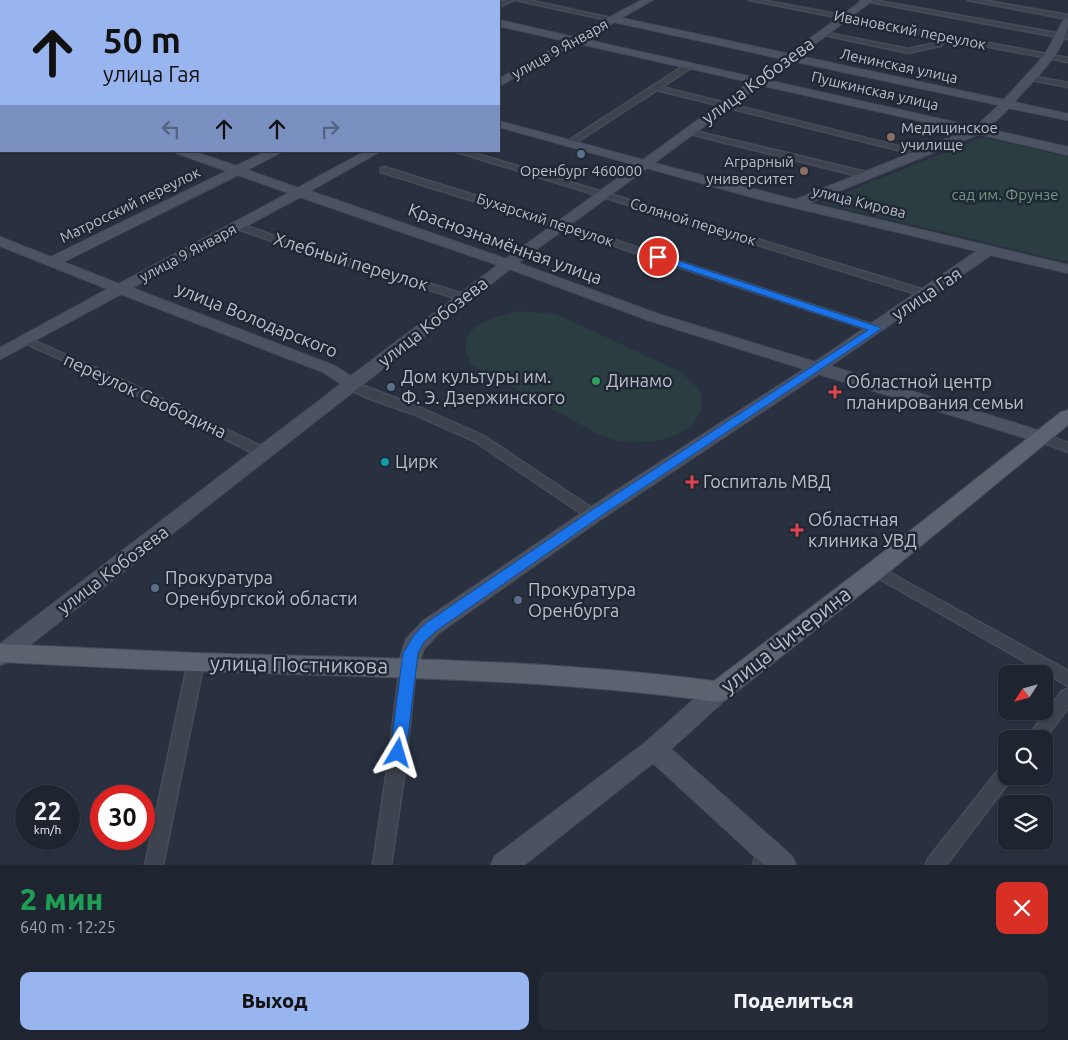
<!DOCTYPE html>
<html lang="ru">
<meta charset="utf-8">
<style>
body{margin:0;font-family:Ubuntu,sans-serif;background:#272d38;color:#f1f3f6;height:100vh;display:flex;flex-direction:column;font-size:19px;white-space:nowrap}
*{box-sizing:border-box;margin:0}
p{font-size:16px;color:#a1a5ab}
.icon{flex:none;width:28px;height:28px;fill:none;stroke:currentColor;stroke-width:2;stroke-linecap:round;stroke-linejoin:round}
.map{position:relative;height:865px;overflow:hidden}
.details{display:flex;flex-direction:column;background:#1f2530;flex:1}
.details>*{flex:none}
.guide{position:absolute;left:0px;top:0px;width:500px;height:152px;box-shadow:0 1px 4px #0004,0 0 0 1px #3c424c;background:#99b5f0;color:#111;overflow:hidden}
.needle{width:32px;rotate:234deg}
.tools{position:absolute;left:998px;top:665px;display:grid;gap:10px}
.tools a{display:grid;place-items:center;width:55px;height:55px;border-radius:10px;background:#1f2530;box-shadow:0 1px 4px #0004,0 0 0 1px #3c424c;font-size:25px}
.speed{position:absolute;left:15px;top:785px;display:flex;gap:10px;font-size:25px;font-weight:700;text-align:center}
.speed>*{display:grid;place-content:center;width:65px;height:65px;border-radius:50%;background:#1f2530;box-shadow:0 1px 4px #0004,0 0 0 1px #3c424c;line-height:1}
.speed small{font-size:12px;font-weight:400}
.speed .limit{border:8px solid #d22;background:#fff;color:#111}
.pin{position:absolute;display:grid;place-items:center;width:42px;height:42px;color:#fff;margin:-21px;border:2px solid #fff;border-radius:50%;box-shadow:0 1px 5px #0007}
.me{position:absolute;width:55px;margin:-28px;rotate:7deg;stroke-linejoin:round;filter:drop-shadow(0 0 4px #0008)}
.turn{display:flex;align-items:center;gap:18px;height:105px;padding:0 20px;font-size:22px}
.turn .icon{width:65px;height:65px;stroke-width:2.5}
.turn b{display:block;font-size:35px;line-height:42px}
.lanes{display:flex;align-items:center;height:48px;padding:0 20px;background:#0003;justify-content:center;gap:25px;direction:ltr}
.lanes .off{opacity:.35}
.round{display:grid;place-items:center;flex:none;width:52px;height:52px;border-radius:10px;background:#272d38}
.headline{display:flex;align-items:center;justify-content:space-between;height:85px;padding:0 20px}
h1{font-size:30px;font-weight:800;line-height:38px;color:#1e9e55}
.action{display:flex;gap:10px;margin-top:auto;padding:10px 20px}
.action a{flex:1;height:58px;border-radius:10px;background:#99b5f0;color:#111;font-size:20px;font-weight:800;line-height:58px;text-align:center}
.action a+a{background:#272d38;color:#f1f3f6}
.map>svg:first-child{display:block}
.green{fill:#2b3d41}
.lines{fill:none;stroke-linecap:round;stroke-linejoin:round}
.street-casing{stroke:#474c59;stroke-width:3}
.secondary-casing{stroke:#474c59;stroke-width:2}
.primary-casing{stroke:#474c59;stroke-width:2}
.street{fill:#3d4450;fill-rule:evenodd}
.secondary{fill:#4b5363;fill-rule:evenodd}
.primary{fill:#5b6270;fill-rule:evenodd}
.route{fill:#1a73e8;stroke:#114b97}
.education-dot{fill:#8d6e63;stroke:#212835;stroke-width:2}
.service-dot{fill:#5c6f8a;stroke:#212835;stroke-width:2}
.leisure-dot{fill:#2e9e5b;stroke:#212835;stroke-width:2}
.health-dot{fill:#e0444e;stroke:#212835;stroke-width:2}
.culture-dot{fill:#0f9aa8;stroke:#212835;stroke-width:2}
.labels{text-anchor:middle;stroke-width:5;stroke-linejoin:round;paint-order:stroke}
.far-street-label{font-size:15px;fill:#babfca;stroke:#212835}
.far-poi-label{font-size:15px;fill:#babfca;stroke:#212835;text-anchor:start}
.far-park-label{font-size:15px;fill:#73997e;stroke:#212835}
.street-label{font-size:18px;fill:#babfca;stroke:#212835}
.poi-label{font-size:18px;fill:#babfca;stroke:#212835;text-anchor:start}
.near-street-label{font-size:21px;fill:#babfca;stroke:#212835}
</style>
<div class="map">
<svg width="1068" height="865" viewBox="0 0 1068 865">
<rect width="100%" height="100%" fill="#293140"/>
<path class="green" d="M983,137L1068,157V262L820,203Z
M518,311L556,314L681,372L700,391C701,397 703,405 701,410C689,440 648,445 620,441C613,440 605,436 598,434L472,365C470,361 467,356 466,351C459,325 501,315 518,311Z"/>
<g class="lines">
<defs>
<path id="street" d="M169,0H179L180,1H170Z
M506,0H514L499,7V3Z
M516,0H528L615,19L612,21Z
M749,0H762L1068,58V62L948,39L940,46L908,53L820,34L823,32L908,49L936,43L942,38Z
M860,0H873L1068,35V39Z
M968,0H982L1068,15V19Z
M688,63L695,65L662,87L926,153L922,156L657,90L572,145L565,143Z
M0,72H1V76H0Z
M1027,75L1068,83V87L1027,79Z
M686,129L866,172L870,175L866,178L686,133Z
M454,151H468L931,292L932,294L931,296H923Z
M384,167L563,223L880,327L881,329L876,332L872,331L557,227L381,172V168Z
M238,223L292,242L467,295L468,297L463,300L459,299L286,246L235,228L233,226Z
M26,337L125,381L269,450L270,453L269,456H259L117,385L22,342L20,340L22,338Z
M351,381L421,408L484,436L598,512L600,515L598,518H588L476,442L413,414L365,397L347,388L345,385L347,382Z
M1041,433L1068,443V452L1037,440L1035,437L1037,434Z
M876,565L1068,671V686L871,574L869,570L871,566Z
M196,656L202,658L204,662L163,865H145L188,662L190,658Z
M408,661L414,662L416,667L405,770L391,865H373L387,770L400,667L402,662Z
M1068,689V708L1044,739H1026L1062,691Z
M1006,765V776H1013L1012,778L946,865H926L928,859L1000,768Z
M762,855L769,858L772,865H753L755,858Z"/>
<path id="secondary" d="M39,0H52V1H40Z
M394,0H407V1H395Z
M642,0H653L621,18L789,54L863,0H873L799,56L1004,100L1045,55L1063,21L1068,18C1068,51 1034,79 1014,102L1068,114V120L1009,108L987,129L1068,147V155L979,134L809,203L1068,265V273L991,255L830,366L1047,433L1050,437L1047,441L1041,443L1035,441L819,374L600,520L439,633L424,649L416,673L408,676L400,673L397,667L406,639L423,621L586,510L804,369L648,320L510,269L8,662L0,665V644L341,384L323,372L121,294L0,359V348L108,289L0,246V237L51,257L227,171L176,153L174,151H192L236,166L267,151H283L247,170L298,188L366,151H381L310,191L506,259L636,165L499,127V121L643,160L750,82L576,43L499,86V79L566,41L499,26V20L573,37ZM614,22L783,59L756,78L583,39ZM792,61L999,105L976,127L766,80ZM760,85L966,131L795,200L654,163ZM647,168L763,200L977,251L815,362L658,314L518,263ZM238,175L289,193L119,284L63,262ZM300,197L498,265L351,376L335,366L132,288Z
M0,84H1V90H0Z
M0,101H1V107H0Z
M0,132H1V138H0Z
M718,683L726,685L729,692L726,699L671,749L792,856L796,865H764L653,763L524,865H491L495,856L646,742L710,685Z"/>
<path id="primary" d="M0,12H1V18H0Z
M1068,410V425L884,576L727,699L718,702C545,678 371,677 197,671C131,669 66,665 0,662V644C66,647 131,650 197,653C369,658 543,659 714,681L868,564L1061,412Z"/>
</defs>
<use href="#street" class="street-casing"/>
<use href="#secondary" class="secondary-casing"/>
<use href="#primary" class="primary-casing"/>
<use href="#street" class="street"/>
<use href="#secondary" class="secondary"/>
<use href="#primary" class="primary"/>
</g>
<path class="route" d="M658,254L879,327L881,329L598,518L436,631L424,642L418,653L406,753L404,758L398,760L392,758L390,753L403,653L415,634L426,623L589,512L868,330L655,259L654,257Z"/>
<g class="education-dot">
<circle cx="891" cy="137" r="5"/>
<circle cx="804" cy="171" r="5"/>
</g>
<g class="service-dot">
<circle cx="581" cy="154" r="5"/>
<circle cx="391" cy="387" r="5"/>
<circle cx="155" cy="588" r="5"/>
<circle cx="518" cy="600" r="5"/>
</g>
<circle class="leisure-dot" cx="596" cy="381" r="5"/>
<g class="health-dot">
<path d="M832.5 384.5h5v5h5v5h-5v5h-5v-5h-5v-5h5z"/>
<path d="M689.5 474.5h5v5h5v5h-5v5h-5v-5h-5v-5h5z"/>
<path d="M794.5 522.5h5v5h5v5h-5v5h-5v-5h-5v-5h5z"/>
</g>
<circle class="culture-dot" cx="385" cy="462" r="5"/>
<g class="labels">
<g class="far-street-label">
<text transform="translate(910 30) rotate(11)" y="5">Ивановский переулок</text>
<text transform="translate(560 49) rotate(-29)" y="5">улица 9 Января</text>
<text transform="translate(899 66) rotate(12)" y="5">Ленинская улица</text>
<text transform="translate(875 91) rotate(13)" y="5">Пушкинская улица</text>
<text transform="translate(859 202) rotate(14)" y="5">улица Кирова</text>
<text transform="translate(130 205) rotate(-26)" y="5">Матросский переулок</text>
<text transform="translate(545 220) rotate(18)" y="5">Бухарский переулок</text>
<text transform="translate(693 222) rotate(17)" y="5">Соляной переулок</text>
<text transform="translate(188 253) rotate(-28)" y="5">улица 9 Января</text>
</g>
<g class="far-poi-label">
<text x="901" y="133">Медицинское<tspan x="901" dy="17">училище</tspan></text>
<text x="794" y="167" text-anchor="end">Аграрный<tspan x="794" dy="17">университет</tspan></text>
<text x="581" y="176" text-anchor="middle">Оренбург 460000</text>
</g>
<g class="far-park-label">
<text x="1005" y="200">сад им. Фрунзе</text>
</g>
<g class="street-label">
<text transform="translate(758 81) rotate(-36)" y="6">улица Кобозева</text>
<text transform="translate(505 244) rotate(20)" y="6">Краснознамённая улица</text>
<text transform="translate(351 262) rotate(17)" y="6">Хлебный переулок</text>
<text transform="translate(927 294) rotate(-34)" y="6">улица Гая</text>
<text transform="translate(257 320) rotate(22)" y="6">улица Володарского</text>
<text transform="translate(433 322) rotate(-38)" y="6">улица Кобозева</text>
<text transform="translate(145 396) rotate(25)" y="6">переулок Свободина</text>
<text transform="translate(113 570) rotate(-37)" y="6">улица Кобозева</text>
</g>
<g class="poi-label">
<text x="401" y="383">Дом культуры им.<tspan x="401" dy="21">Ф. Э. Дзержинского</tspan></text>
<text x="606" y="387">Динамо</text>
<text x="846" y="388">Областной центр<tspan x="846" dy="21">планирования семьи</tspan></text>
<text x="395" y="468">Цирк</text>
<text x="703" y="488">Госпиталь МВД</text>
<text x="808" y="526">Областная<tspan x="808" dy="21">клиника УВД</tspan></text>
<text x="165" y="584">Прокуратура<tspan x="165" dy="21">Оренбургской области</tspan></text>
<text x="528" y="596">Прокуратура<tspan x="528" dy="21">Оренбурга</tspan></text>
</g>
<g class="near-street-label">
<text transform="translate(786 640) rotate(-38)" y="7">улица Чичерина</text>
<text transform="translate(299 665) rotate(1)" y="7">улица Постникова</text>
</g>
</g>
</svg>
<div class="tools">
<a><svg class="needle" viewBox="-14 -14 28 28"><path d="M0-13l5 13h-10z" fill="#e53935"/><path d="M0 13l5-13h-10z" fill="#a1a5ab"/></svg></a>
<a><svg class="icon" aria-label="search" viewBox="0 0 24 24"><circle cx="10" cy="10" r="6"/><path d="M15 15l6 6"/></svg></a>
<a><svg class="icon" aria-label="layers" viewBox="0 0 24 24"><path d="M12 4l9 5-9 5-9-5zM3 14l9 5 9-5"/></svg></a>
</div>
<div class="speed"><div>22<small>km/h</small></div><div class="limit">30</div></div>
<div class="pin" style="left:658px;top:257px;background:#d93025"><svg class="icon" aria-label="arrive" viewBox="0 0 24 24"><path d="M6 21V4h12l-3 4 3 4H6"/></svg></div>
<svg class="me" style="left:398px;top:753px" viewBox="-20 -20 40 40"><path d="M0-17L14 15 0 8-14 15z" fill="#1a73e8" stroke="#fff" stroke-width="4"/></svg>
<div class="guide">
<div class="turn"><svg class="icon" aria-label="ahead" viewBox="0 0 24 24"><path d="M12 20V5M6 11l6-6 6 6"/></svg><div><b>50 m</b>улица Гая</div></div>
<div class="lanes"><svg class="icon off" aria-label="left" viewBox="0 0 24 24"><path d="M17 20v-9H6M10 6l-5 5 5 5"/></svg><svg class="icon" aria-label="ahead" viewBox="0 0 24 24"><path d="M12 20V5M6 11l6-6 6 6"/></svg><svg class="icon" aria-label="ahead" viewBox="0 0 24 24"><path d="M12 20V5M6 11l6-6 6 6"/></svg><svg class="icon off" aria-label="right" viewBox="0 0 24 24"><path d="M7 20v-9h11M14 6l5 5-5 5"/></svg></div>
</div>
</div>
<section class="details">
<div class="headline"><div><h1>2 мин</h1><p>640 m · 12:25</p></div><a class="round" style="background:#d93025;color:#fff"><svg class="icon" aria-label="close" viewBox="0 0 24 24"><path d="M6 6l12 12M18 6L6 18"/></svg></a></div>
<div class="action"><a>Выход</a><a>Поделиться</a></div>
</section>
